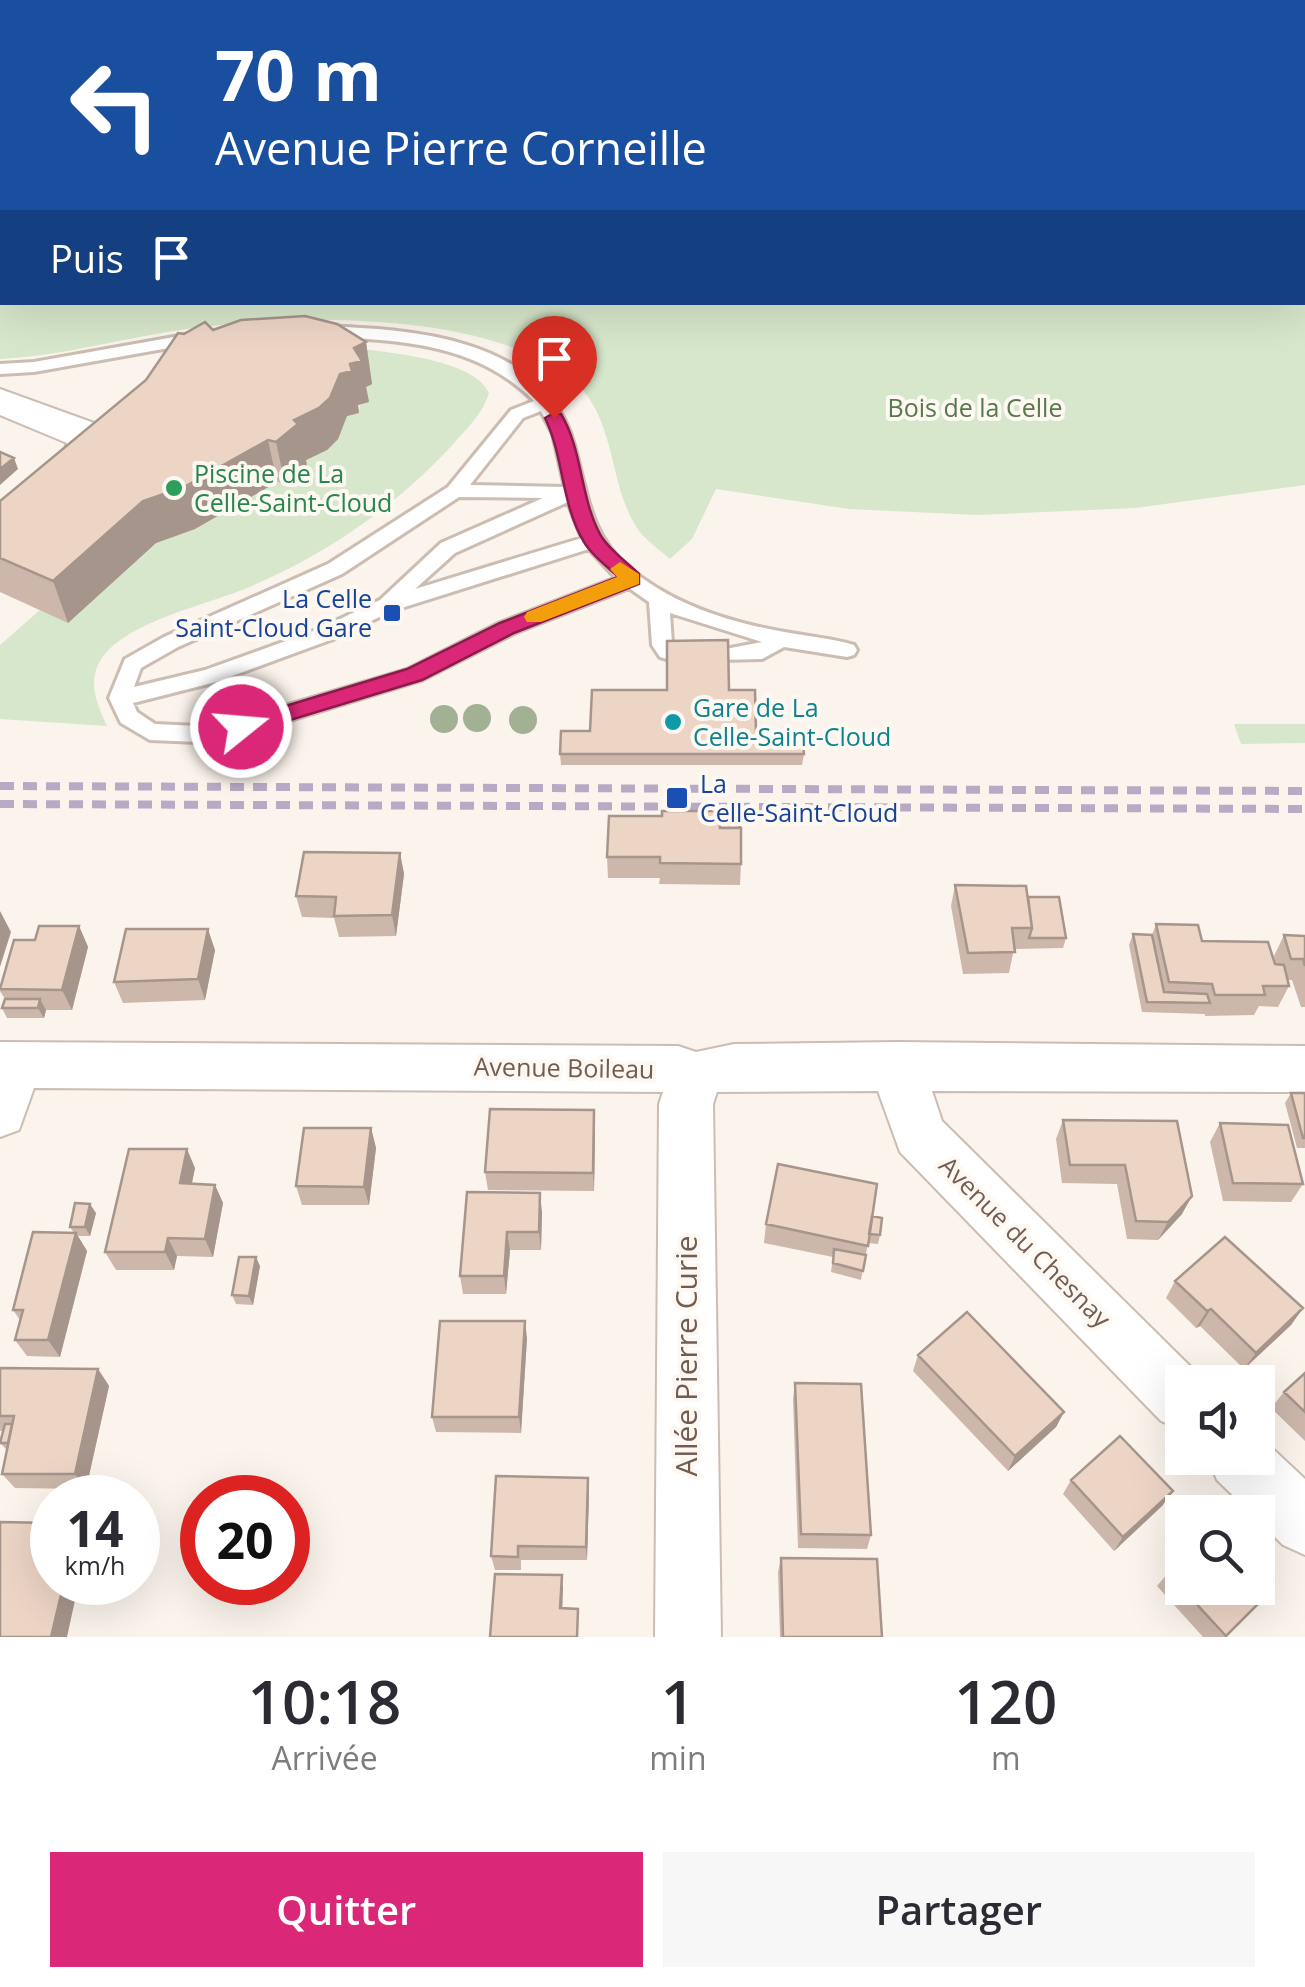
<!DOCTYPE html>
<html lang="fr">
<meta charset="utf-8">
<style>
body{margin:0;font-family:"Open Sans",sans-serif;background:#f7f7f7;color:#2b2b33;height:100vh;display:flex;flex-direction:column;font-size:38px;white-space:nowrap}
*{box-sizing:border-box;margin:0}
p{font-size:32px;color:#7c7c81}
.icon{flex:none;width:55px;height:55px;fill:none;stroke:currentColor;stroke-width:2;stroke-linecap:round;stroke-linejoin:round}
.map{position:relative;height:1637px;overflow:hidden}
.side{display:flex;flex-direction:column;background:#fff;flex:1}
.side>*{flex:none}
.guide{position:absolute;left:0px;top:0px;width:1305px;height:305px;box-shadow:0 10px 40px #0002;background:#1a4fa0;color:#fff;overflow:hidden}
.controls{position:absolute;left:1165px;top:1365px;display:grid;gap:20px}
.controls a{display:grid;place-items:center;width:110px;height:110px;border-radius:0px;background:#fff;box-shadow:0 10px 40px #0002;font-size:50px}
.speed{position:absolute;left:30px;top:1475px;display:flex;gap:20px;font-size:50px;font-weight:700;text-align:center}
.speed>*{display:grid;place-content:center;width:130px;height:130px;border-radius:50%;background:#fff;box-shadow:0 10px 40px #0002;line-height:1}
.speed small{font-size:25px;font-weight:400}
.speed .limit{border:15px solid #d22;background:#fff;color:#111}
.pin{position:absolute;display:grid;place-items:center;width:85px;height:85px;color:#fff;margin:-102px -42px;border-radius:50% 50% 50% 0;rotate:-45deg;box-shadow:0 0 10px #0007}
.pin .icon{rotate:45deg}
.me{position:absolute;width:110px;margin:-55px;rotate:73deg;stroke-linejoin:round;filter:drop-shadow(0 0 8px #0008)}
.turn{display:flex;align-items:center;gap:35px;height:210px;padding:0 50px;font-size:45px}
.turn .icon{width:130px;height:130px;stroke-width:2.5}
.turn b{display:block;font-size:70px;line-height:85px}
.then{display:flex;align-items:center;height:95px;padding:0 50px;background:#0003;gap:20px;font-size:38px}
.eta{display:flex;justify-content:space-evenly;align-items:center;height:170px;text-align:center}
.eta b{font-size:60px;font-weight:600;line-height:70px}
.action{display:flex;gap:20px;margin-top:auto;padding:20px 50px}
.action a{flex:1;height:115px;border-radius:0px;background:#db2777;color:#fff;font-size:40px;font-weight:600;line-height:115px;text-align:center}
.action a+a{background:#f7f7f7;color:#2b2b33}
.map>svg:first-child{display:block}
.green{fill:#d7e7cb}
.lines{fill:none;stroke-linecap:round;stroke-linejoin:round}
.service-casing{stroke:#ccbdb2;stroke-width:6}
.minor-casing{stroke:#ccbdb2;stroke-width:4}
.service{fill:#fff;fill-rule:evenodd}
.minor{fill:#fff;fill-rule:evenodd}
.rail{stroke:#b7aac4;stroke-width:8;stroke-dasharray:14 9;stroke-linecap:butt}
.tree{fill:#a2b093}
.wall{fill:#ccb7aa}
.shaded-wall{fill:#a6958b}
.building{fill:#edd5c6;stroke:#a6958b;stroke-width:2.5}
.route{fill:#db2777;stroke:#8e194d;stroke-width:2.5}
.slow{fill:#f59e0b}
.leisure-dot{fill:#2e9e5b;stroke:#fdf8f2;stroke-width:4}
.transit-dot{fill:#1a4fb4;stroke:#fdf8f2;stroke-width:4}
.culture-dot{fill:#0f9aa8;stroke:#fdf8f2;stroke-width:4}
.labels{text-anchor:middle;stroke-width:8;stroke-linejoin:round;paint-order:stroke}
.park-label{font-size:25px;fill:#59784b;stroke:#fdf8f2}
.leisure-label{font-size:25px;fill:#27864d;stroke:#fdf8f2;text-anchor:start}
.transit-label{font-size:25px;fill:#164399;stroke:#fdf8f2;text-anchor:end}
.culture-label{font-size:25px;fill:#0d838f;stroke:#fdf8f2;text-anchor:start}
.street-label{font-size:25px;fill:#735c51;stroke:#fdf8f2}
.near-street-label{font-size:30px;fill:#735c51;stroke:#fdf8f2}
</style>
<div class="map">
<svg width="1305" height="1637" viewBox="0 0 1305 1637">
<rect width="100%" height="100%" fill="#fbf4ec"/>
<path class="green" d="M0,0L849,2H2V302H1302V2H1012L1305,0V485L1135,508L977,515L849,509L716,489L692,539L670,559C660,550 645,540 637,528C607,482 617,414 570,378C481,309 288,314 180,330C120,339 61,356 0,359Z
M364,349C396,354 474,360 489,393C483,413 469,426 455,442C397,506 322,558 242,590C202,606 123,623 100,661C87,683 98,706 107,726L0,719V645L40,610L69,622L156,543L195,529L277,482L285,483L302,462L338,439L347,416L359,413Z
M1234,724H1305V743L1241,744Z"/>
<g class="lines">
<defs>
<path id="service" d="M318,326C411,329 544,336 574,445C587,491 589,534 628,567C670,603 725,621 779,631C804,636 830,638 854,645L857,650L854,655L847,657L784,647L762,659L720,660L717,655L720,650L762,642L670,613L672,644L677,652L667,659L660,657L652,645L649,602L629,588L514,633L421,680L241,735L198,742L150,740L121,723L109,698L125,659L164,637L328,564L448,487L511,410L534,401C489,355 429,343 367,339C349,337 330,338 312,335L309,331ZM541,411L553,434L565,487L470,485L523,418ZM459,497L543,498L441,543L380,600L319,629L205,670L134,687L141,668L178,647L342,574ZM568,502L582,538L415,589L455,553ZM589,549L616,578L500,623L407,670L241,719L198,726L155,724L137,712L133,703L216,682L333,639L392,611Z
M202,332L211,337L208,341L34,372L0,374V364L34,362Z"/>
<path id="minor" d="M859,0H893L895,2H861Z
M0,389L94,423L107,443L96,466L14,539L0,543V507L64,451L67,443L0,415Z
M0,1042L678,1046L696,1052L734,1044L897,1042L1305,1046V1092L932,1091L942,1121L1203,1379L1205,1382H1182V1430L1161,1421L900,1152L878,1091L717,1092L713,1104L721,1637H655L659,1104L663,1092L34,1088L19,1130L0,1137Z
M1258,1435L1305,1479V1555L1283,1545L1258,1520V1512H1250L1217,1480L1208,1458H1258Z"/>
</defs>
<use href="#service" class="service-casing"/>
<use href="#minor" class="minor-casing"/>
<use href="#service" class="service"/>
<use href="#minor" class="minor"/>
<path class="rail" d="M0,786L1305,791
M0,804L1305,809"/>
</g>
<g class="tree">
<circle cx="477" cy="718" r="14"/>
<circle cx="444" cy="719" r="14"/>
<circle cx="523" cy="720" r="14"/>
</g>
<path class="wall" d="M213,330L366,342L372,384L366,387L369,402L358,405L359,413L347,416L338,439L327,450L306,460L307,466L285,484L277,482L195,529L156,543L68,623L0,592V501L146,380L184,334Z
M729,690L756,731L804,754L802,765H561L560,754L590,731Z
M720,822L741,864L740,885L659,884L660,878H608L607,857Z
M400,853L404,874L396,936L339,937L334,918L302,917L296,896Z
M955,885L1028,897L1066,938L1063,948L1014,949L1009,973L963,974L951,906Z
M1156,924L1202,941L1275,964L1274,956L1284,935L1305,936V1007H1301L1292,980H1288L1289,986L1278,1007L1259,1006L1254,1015L1205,1016V1014L1142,1012L1129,945L1133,934L1152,935Z
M79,926L88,947L72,1010H46L44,1018H7L2,1008L5,999L0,991V986L35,940Z
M215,950L205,1000L123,1003L114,982Z
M1291,1093H1305V1148H1297L1285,1103Z
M1063,1120L1177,1121L1182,1214L1158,1240L1127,1239L1117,1184L1062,1183L1056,1139Z
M1220,1123L1303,1184L1291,1202L1223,1201L1210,1142Z
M371,1128L376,1148L369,1205H302L296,1186Z
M595,1130L594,1191L488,1190L485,1172Z
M195,1168L192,1183L215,1185L223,1203L213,1257L177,1256L174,1270H116L105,1252Z
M467,1192L542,1212L541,1250H510L506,1294H463L460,1276Z
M96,1213L90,1236H78L87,1251L60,1357L27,1356L15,1340L20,1320L13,1310L74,1233L70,1227Z
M872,1216L880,1235L878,1244L868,1243L861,1280L831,1272L833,1257L764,1243L766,1224Z
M260,1266L253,1305L236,1304L232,1295Z
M1175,1281L1303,1308L1291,1325L1244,1369L1200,1326L1196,1328L1166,1298Z
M527,1338L521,1433L436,1432L432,1417Z
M918,1355L1064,1412L1056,1427L1008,1471L913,1371Z
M0,1368L98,1369L109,1386L86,1489L15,1488L2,1474L7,1450L0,1443L3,1431H0Z
M1305,1373V1441L1271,1408L1284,1392Z
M795,1383L871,1535L867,1549L798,1548L793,1399Z
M588,1478L589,1493L587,1560H521V1570H495L491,1556Z
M1071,1480L1173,1491L1162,1506L1114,1551L1063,1494Z
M781,1558L882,1637H780L778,1572Z
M1168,1573L1271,1591L1225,1637H1203L1157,1586Z"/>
<path class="shaded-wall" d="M366,342L372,384L366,387L369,402L358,405L359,413L347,416L338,439L327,450L306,460L307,466L285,484L276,442L294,420L350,364L354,348Z
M268,440L277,482L195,529L156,543L68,623L53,581L143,501Z
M14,458L18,469L0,485V469Z
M400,853L404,874L396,936L392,915Z
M0,911L11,932L0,967Z
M79,926L88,947L72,1010L62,990Z
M208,929L215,950L205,1000L198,979Z
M40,999L46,1010L44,1018L38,1008Z
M594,1110L595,1130L594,1191L593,1173Z
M371,1128L376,1148L369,1205L364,1187Z
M187,1149L195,1168L188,1201L180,1183Z
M215,1185L223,1203L213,1257L205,1239Z
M540,1193L542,1212L541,1250L539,1232Z
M1192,1196L1182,1214L1158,1240L1168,1222Z
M90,1204L96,1213L90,1236L85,1227Z
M507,1232L510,1250L506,1294L504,1276Z
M76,1233L87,1251L60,1357L48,1340Z
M168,1238L177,1256L174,1270L165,1252Z
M256,1257L260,1266L253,1305L249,1296Z
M1303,1308L1291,1325L1244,1369L1256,1353Z
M1211,1309L1200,1326L1196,1328L1207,1311Z
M525,1321L527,1338L521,1433L519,1417Z
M98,1369L109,1386L86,1489L75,1474Z
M1064,1412L1056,1427L1008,1471L1015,1456Z
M588,1478L589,1493L587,1560L586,1547Z
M1173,1491L1162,1506L1114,1551L1123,1537Z
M562,1575L563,1588L562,1621L560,1608Z
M64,1582H79L67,1637H51Z"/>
<path class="building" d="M305,316L337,324L366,342L354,348L362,361L350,364L352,371L340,374L330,398L319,408L294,420L298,424L276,442L268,440L184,487L143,501L53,581L0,558V501L146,380L178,333L184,334L205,322L213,330L241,320Z
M0,452L14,458L0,469Z
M728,640L729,690H755L756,731H802L804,754H560L561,731H590L592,690H667V641Z
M662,811H719L720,828H741V864L660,863V857H607L609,816H662Z
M720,822H739L740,828H720Z
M304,852L400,853L392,915L334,916L336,897L296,896Z
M955,885L1026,886L1032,928H1012L1015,952L968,953Z
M1028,897H1059L1066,938H1029L1032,928Z
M1156,924L1198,925L1202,941L1268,942L1275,964L1284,965L1289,986H1263L1265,995H1215L1212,984L1169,982Z
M39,926H79L62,990L0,989L14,940H35Z
M126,929H208L198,979L114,982Z
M1133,934L1152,935L1164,992L1207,994L1210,1003L1147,1002Z
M1284,935L1305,936V966L1303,959H1291Z
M5,999H40L38,1008H2Z
M1291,1093H1305V1138H1303Z
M490,1109L594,1110L593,1173L485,1172Z
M1063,1120L1177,1121L1192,1196L1168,1222L1136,1221L1125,1165H1070Z
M1220,1123L1288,1125L1303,1184L1233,1183Z
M304,1128H371L364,1187L296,1186Z
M129,1149H187L180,1183L215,1185L205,1239L168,1238L165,1252H105Z
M778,1164L877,1184L868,1246L766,1224Z
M467,1192L540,1193L539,1232H507L504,1276H460Z
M75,1203L90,1204L85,1227H70Z
M872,1216L882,1218L880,1235L869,1234Z
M33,1232L76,1233L48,1340H15L23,1310H13Z
M1225,1237L1303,1308L1256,1353L1211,1309L1207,1311L1175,1281Z
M834,1249L866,1255L863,1271L833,1263Z
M239,1257H256L249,1296L232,1295Z
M967,1312L1064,1412L1015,1456L918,1355Z
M440,1321H525L519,1417H432Z
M0,1368L98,1369L75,1474H2L14,1416H0Z
M1305,1373V1412L1284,1392Z
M795,1383L861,1384L871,1535L801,1534Z
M5,1424H12L8,1443H0Z
M1120,1436L1173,1491L1123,1537L1071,1480Z
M496,1476L588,1478L586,1547L518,1546V1557L491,1556Z
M0,1522L52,1523V1582H64L51,1637H0Z
M781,1558L877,1559L882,1637H783Z
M1182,1558V1588H1258V1578L1271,1591L1226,1636L1168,1573Z
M495,1574L562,1575L560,1608L578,1609L577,1637H490Z"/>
<path class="route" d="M554,413L561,414C583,451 580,497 600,534C608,549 627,562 639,574V584L514,633L422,680L241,735L233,733L230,727L233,722L407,669L500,623L618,577C607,566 591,555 584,542C561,504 564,457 545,418Z"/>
<path class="slow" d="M620,562L639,574V584L541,622H527L524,617L527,612L617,577L610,569Z"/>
<circle class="leisure-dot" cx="174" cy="488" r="10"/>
<g class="transit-dot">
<rect x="382" y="603" width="20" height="20" rx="5"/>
<rect x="665" y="786" width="24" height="24" rx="5"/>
</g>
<circle class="culture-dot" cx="673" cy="722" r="10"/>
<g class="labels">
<g class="park-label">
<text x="975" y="417">Bois de la Celle</text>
</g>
<g class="leisure-label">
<text x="194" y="483">Piscine de La<tspan x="194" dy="29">Celle-Saint-Cloud</tspan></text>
</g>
<g class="transit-label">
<text x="372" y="608">La Celle<tspan x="372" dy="29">Saint-Cloud Gare</tspan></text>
<text x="700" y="793" text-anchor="start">La<tspan x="700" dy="29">Celle-Saint-Cloud</tspan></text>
</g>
<g class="culture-label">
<text x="693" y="717">Gare de La<tspan x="693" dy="29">Celle-Saint-Cloud</tspan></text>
</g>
<g class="street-label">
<text transform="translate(564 1068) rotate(1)" y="9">Avenue Boileau</text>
<text transform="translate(1025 1242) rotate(45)" y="9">Avenue du Chesnay</text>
</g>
<g class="near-street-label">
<text transform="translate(687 1356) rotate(-90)" y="10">Allée Pierre Curie</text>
</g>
</g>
</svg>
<div class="controls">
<a><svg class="icon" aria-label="sound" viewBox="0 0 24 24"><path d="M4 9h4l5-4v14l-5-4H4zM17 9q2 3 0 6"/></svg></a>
<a><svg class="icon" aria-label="search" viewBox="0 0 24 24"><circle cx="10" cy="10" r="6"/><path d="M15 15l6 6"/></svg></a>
</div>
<div class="speed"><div>14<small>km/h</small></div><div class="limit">20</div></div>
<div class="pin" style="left:554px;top:418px;background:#d93025"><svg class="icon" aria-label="arrive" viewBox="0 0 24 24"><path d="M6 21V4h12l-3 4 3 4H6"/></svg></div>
<svg class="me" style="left:241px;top:727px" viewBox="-20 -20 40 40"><circle r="17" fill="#db2777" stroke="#fff" stroke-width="3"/><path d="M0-11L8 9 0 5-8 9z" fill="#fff"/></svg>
<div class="guide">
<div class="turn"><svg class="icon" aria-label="left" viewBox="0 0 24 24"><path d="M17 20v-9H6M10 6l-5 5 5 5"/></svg><div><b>70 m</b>Avenue Pierre Corneille</div></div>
<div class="then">Puis<svg class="icon" aria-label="arrive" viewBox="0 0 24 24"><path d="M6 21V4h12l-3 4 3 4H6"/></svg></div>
</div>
</div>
<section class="side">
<div class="eta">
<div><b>10:18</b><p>Arrivée</p></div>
<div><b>1</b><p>min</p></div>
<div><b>120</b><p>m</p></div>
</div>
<div class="action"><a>Quitter</a><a>Partager</a></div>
</section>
